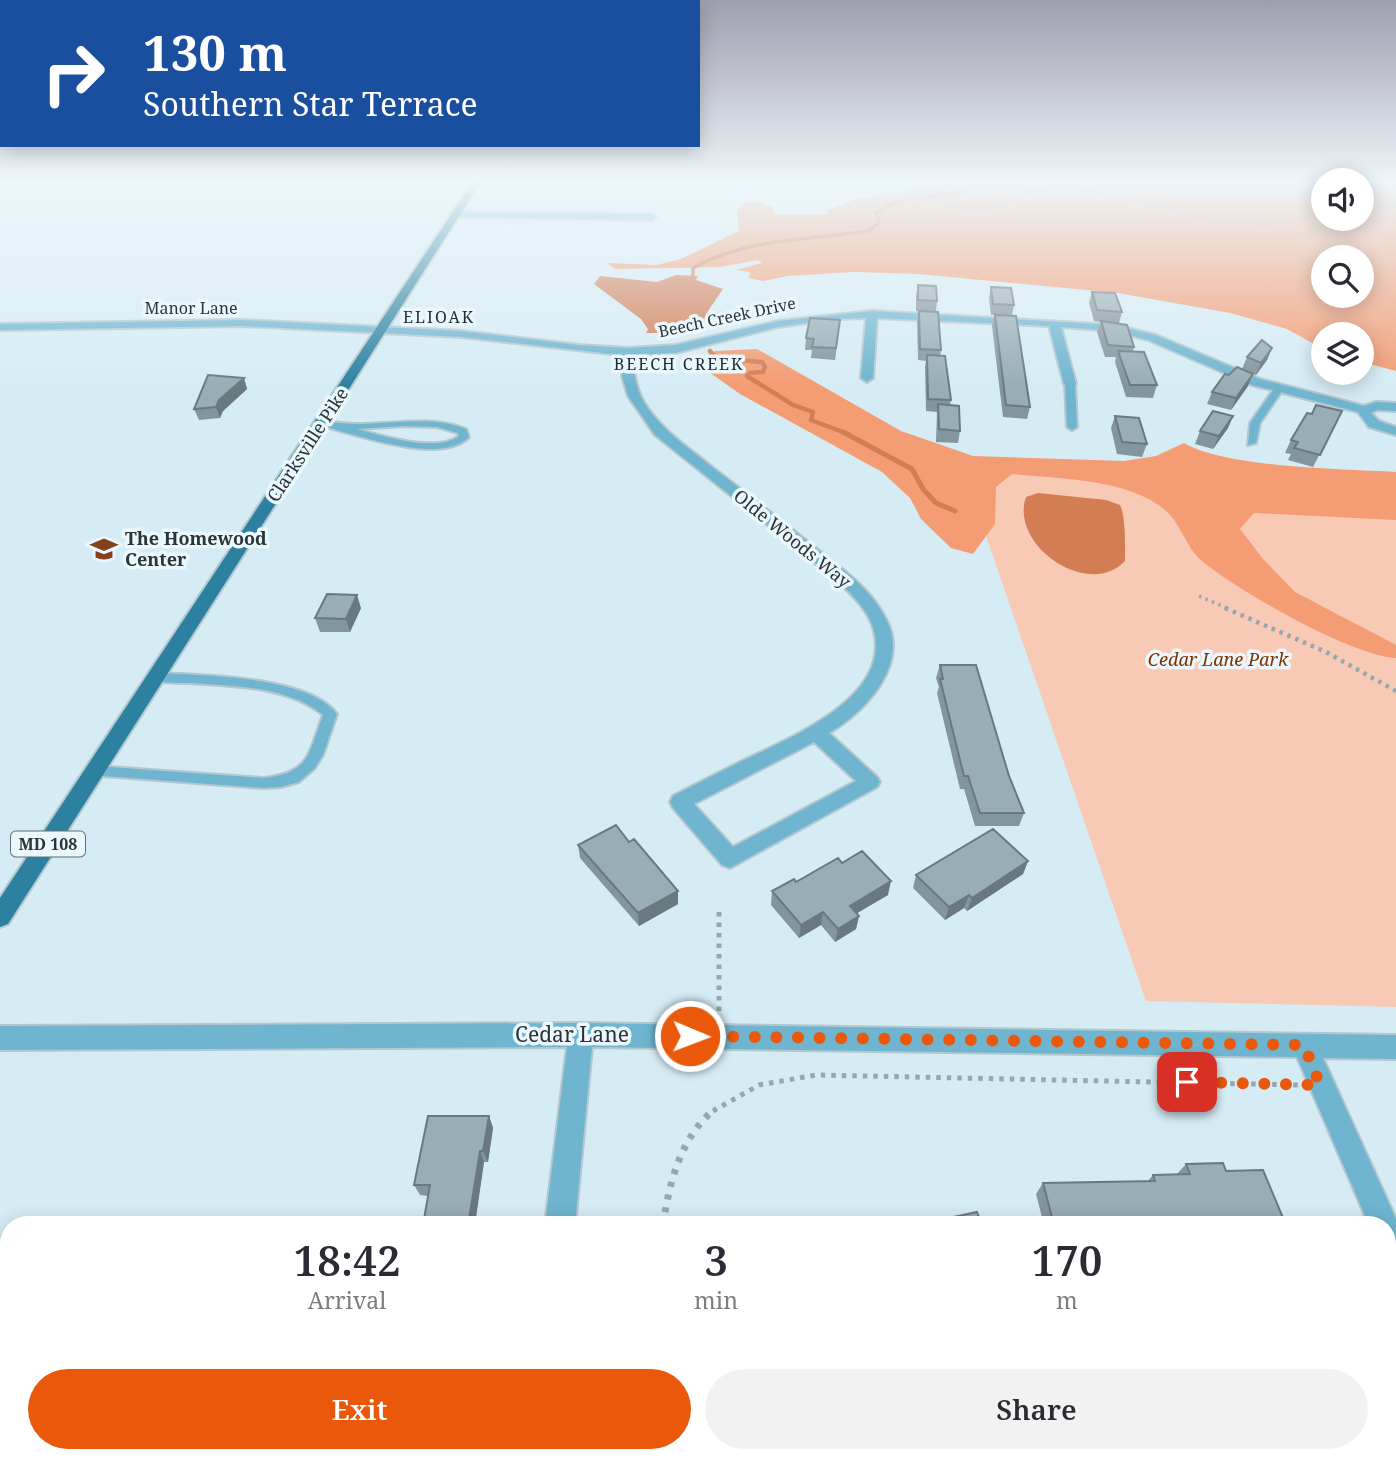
<!DOCTYPE html>
<style>
body{margin:0;font-family:"Noto Serif",serif;background:#f2f2f3;color:#2b2b33;height:100vh;display:flex;flex-direction:column;font-size:26px;white-space:nowrap}
*{box-sizing:border-box;margin:0}
p{font-size:23px;color:#7c7c81}
.icon{flex:none;width:38px;height:38px;fill:none;stroke:currentColor;stroke-width:2;stroke-linecap:round;stroke-linejoin:round}
.map{position:relative;flex:1;overflow:hidden}
.sheet{position:absolute;left:0px;top:1216px;width:1396px;height:247px;display:flex;flex-direction:column;background:#fff;border-radius:28px 28px 0 0;box-shadow:0 4px 18px #0003}
.sheet>*{flex:none}
.top-card{position:absolute;left:0px;top:0px;width:700px;height:147px;box-shadow:0 4px 18px #0003;background:#1a4fa0;color:#fff;overflow:hidden}
.controls{position:absolute;left:1311px;top:168px;display:grid;gap:14px}
.controls a{display:grid;place-items:center;width:63px;height:63px;border-radius:50%;background:#fff;box-shadow:0 4px 18px #0003;font-size:35px}
.pin{position:absolute;display:grid;place-items:center;width:60px;height:60px;color:#fff;margin:-30px;border-radius:14px;box-shadow:0 4px 10px #0006}
.me{position:absolute;width:77px;margin:-38px;rotate:91deg;stroke-linejoin:round;filter:drop-shadow(0 0 5px #0008)}
.turn{display:flex;align-items:center;gap:24px;height:147px;padding:0 28px;font-size:32px}
.turn .icon{width:91px;height:91px;stroke-width:2.5}
.turn b{display:block;font-size:49px;line-height:60px}
.eta{display:flex;justify-content:space-evenly;align-items:center;height:119px;text-align:center}
.eta b{font-size:42px;font-weight:600;line-height:49px}
.cta{display:flex;gap:14px;margin-top:auto;padding:14px 28px}
.cta a{flex:1;height:80px;border-radius:42px;background:#ea580c;color:#fff;font-size:28px;font-weight:600;line-height:80px;text-align:center}
.cta a+a{background:#f2f2f3;color:#2b2b33}
.map>svg:first-child{display:block}
.green{fill:#f8c9b4}
.forest{fill:#f49c73;fill-rule:evenodd}
.water{fill:#d37d55}
.lines{fill:none;stroke-linecap:round;stroke-linejoin:round}
.stream-far2{stroke:#d37d55;stroke-width:3.5}
.stream-far1{stroke:#d37d55;stroke-width:4.5}
.stream{stroke:#d37d55;stroke-width:5}
.service-casing{stroke:#b4c7cf;stroke-width:4}
.minor-casing{stroke:#b4c7cf;stroke-width:4}
.primary-casing{stroke:#b4c7cf;stroke-width:4}
.path-far4{stroke:#96a7ae;stroke-width:2;stroke-dasharray:2 2.5;stroke-linecap:butt}
.path-far3{stroke:#96a7ae;stroke-width:3.5;stroke-dasharray:2.5 4.5;stroke-linecap:butt}
.path-far2{stroke:#96a7ae;stroke-width:4.5;stroke-dasharray:3.5 5;stroke-linecap:butt}
.path-far1{stroke:#96a7ae;stroke-width:5;stroke-dasharray:4.5 6;stroke-linecap:butt}
.path{stroke:#96a7ae;stroke-width:7;stroke-dasharray:5 8;stroke-linecap:butt}
.service{fill:#6fb5d0;fill-rule:evenodd}
.minor{fill:#6fb5d0;fill-rule:evenodd}
.primary{fill:#2b819f;fill-rule:evenodd}
.wall{fill:#83959d}
.shaded-wall{fill:#6a797f}
.building{fill:#98adb6;stroke:#6a797f;stroke-width:2}
.route{stroke:#ea580c;stroke-width:12;stroke-dasharray:0 21.6}
.labels{text-anchor:middle;stroke-width:7;stroke-linejoin:round;paint-order:stroke}
.far-street-label{font-size:16px;fill:#2c3438;stroke:#eaf7fd}
.far-neighbourhood-label{font-size:16px;letter-spacing:2px;fill:#1b2c33;stroke:#eaf7fd}
.shield{fill:#eaf7fd;stroke:#656e73;stroke-width:2}
.shield-label{font-size:16px;font-weight:bold;fill:#2c3438}
.street-label{font-size:18px;fill:#2c3438;stroke:#eaf7fd}
.poi-label{font-size:18px;font-weight:bold;fill:#2c3438;stroke:#eaf7fd;text-anchor:start}
.park-label{font-size:18px;font-style:italic;fill:#7f3200;stroke:#eaf7fd}
.near-street-label{font-size:21px;fill:#2c3438;stroke:#eaf7fd}
</style>
<div class="map">
<svg width="1396" height="1462" viewBox="0 0 1396 1462">
<rect width="100%" height="100%" fill="#d6ecf5"/>
<path class="green" d="M961,463L1396,488V1007L1146,1001Z"/>
<path class="forest" d="M948,183H1323V219H1362V183H1396V371L1362,362V334H1323V349L1287,329L1230,313L1118,293L918,274L854,272L788,276L763,281L749,278L750,272L736,270L762,263L758,260L720,267L615,269L607,263L657,265L681,259L739,231L737,210L744,202H759L773,207L774,214H827V210L858,199ZM1323,257H1362V296H1323Z
M757,349L901,431L973,456L1124,461L1156,456L1184,443C1227,468 1344,469 1396,472V520L1254,513L1240,529L1263,559L1295,592L1396,645V658C1352,656 1238,591 1202,561C1186,548 1181,523 1165,510C1128,478 1058,479 1012,474L996,487L995,524L973,554L951,548L921,519L910,498L882,472L740,394L706,370L697,359L715,351Z"/>
<path class="water" d="M676,275L698,276L696,280L723,289L706,314L711,319L706,326H695L680,333H646L648,329L641,319L594,284L600,276L657,282Z
M1038,493L1106,500L1120,505C1126,517 1125,546 1125,561C1088,600 1009,545 1026,497Z"/>
<g class="lines">
<path class="stream-far2" d="M693,282V268C746,238 810,240 869,231L879,222L876,213C904,193 932,198 963,192L961,186L975,183"/>
<path class="stream-far1" d="M710,351L716,358L762,362L765,367L763,372L750,373L747,376L793,405L813,412L811,420L848,434"/>
<path class="stream" d="M843,432L912,469L923,489L936,503L955,511"/>
<defs>
<path id="service" d="M1070,381L1075,384L1077,427L1072,430L1067,427L1065,384Z
M1276,386L1284,388L1260,423L1256,443L1248,445L1250,423Z
M322,420C369,432 419,411 466,429L469,437C441,466 354,434 319,425V421ZM404,426L437,427L458,433L459,436C436,453 383,436 357,429Z
M156,673C201,675 309,676 337,714L323,755L315,768L299,782L281,787L263,788L90,775L88,771L90,767L95,766L263,778C310,773 308,755 323,715C288,686 233,686 190,683C177,683 164,683 151,680L149,677Z"/>
<path id="minor" d="M451,212L651,214L656,217L651,220L454,217L449,214Z
M872,311L1114,325L1156,335L1260,379L1364,406L1376,402L1396,403V411L1377,410L1371,413L1379,421L1396,427V435L1369,427L1358,412L1252,385L1148,340L1114,331L1061,327L1076,384L1070,388L1064,384L1049,326L877,318L873,378L867,382L861,378L866,318L834,319L778,327L675,353L633,355C633,375 637,394 649,410C666,433 690,449 712,467C749,495 785,524 821,552C846,572 873,591 887,621C909,665 865,712 829,733L877,777L880,782L877,787L730,868L722,865L673,808L670,802L673,796C696,784 720,772 744,760C790,738 891,698 874,631C869,611 854,597 840,583L655,435L628,396L622,376L621,355L461,337L242,326L0,330V324L242,320L461,331L579,345L627,348L675,345L778,321ZM814,742L856,781L733,847L694,804Z
M581,1023L1396,1035V1059L1323,1058L1396,1219V1265L1388,1261V1225H1369L1297,1057L592,1047L575,1225H545L567,1047L0,1050V1026Z
M513,1454H547L545,1462H511Z"/>
<path id="primary" d="M472,183H480L8,924L0,927V898Z"/>
</defs>
<use href="#service" class="service-casing"/>
<use href="#minor" class="minor-casing"/>
<use href="#primary" class="primary-casing"/>
<path class="path-far4" d="M1284,183L1307,185L1323,192
M866,186L970,210L996,208L1035,190L1071,188L1120,197L1208,219L1252,223L1307,235H1337L1346,224L1359,219
M900,190L923,183
M1362,196L1385,205
M1362,218L1377,209L1396,204"/>
<path class="path-far3" d="M1199,596L1229,609"/>
<path class="path-far2" d="M1225,608L1326,652L1396,691"/>
<path class="path-far1" d="M719,912V1014
M713,1111L759,1085L816,1075L1298,1085"/>
<path class="path" d="M663,1225C669,1183 681,1136 715,1109
M705,1454L707,1462"/>
<use href="#service" class="service"/>
<use href="#minor" class="minor"/>
<use href="#primary" class="primary"/>
</g>
<path class="wall" d="M918,285L937,301L936,312L941,350L940,356L951,400L950,405L960,431L958,443L936,442L937,412L926,411L925,367L926,361L918,360L917,322L919,311L929,312L916,311V296Z
M991,287L1014,305L1012,315L1030,407L1027,419L1003,417L992,326L995,315H991L989,298Z
M1092,292L1122,312L1119,323L1134,347L1133,351L1157,385L1153,398L1126,397L1115,362L1116,357H1105L1097,332L1101,322L1094,321L1089,303Z
M839,332L835,360L811,358L812,350H805L806,338Z
M1272,348L1267,360L1256,375L1242,369L1247,357Z
M244,378L247,389L223,411L220,418L199,420L194,409Z
M1248,386L1231,410L1207,404L1212,392Z
M1342,411L1313,467L1288,460L1291,454L1285,453L1291,440L1312,414Z
M1115,416L1147,444L1142,457L1117,454L1111,428Z
M1233,416L1228,428L1213,449L1195,444L1200,431Z
M361,608L350,632H320L315,618Z
M940,665L1009,776L1024,813L1019,826H975L964,789H960L937,693L939,687L936,678Z
M629,842L678,904L639,926L580,858L578,845Z
M1028,861L1023,874L967,911L964,908L945,920L913,888L916,875Z
M842,863L888,895L857,913L859,916L856,929L835,942L821,925L799,938L771,905L772,891Z
M489,1116L493,1128L488,1162H484L475,1219L423,1225L428,1196L420,1195L414,1185Z
M1186,1164L1226,1171L1286,1225H1044L1036,1194L1043,1183L1148,1181L1153,1175H1176Z
M212,1454H302L301,1462H209Z
M417,1454L416,1462H335L331,1459Z
M993,1454H1069L1072,1462H992L994,1460Z"/>
<path class="shaded-wall" d="M1272,348L1267,360L1256,375L1261,363Z
M1253,374L1248,386L1231,410L1236,398Z
M244,378L247,389L223,411L220,418L216,407L219,400Z
M1233,416L1228,428L1213,449L1219,436Z
M357,595L361,608L350,632L346,619Z
M1028,861L1023,874L967,911L972,898Z
M891,881L888,895L847,919L850,906Z
M678,891V904L639,926L638,913Z
M969,895L964,908L945,920L949,907Z
M823,912L821,925L799,938L801,925Z
M859,916L856,929L835,942L838,929Z
M489,1116L493,1128L488,1162L483,1151Z
M480,1151L484,1162L475,1225L469,1219Z
M44,1454H62L59,1462H41Z
M163,1454H178L176,1462H161Z
M291,1454H302L301,1462H295L290,1459Z
M409,1454H417L416,1462H409L408,1461Z
M253,1458L261,1462H252Z"/>
<path class="building" d="M918,285L936,286L937,301L918,300Z
M991,287L1011,288L1014,305L993,304Z
M1092,292L1115,293L1122,312L1097,310Z
M919,311L938,312L941,350L920,349Z
M995,315L1016,316L1030,407L1006,405Z
M810,318L840,320L836,348L812,347L814,339L806,338Z
M1101,321L1127,325L1134,347L1108,345Z
M1262,340L1272,348L1261,363L1247,357Z
M1118,351L1144,352L1157,385H1130Z
M927,355L945,356L951,400L928,399Z
M1237,367L1253,374L1236,398L1212,392L1225,374L1229,375Z
M208,375L244,378L219,400L216,407L194,409Z
M938,404L959,406L960,431L939,429Z
M1316,405L1342,411L1320,455L1294,448L1298,442L1291,440L1307,413L1312,414Z
M1213,411L1233,416L1219,436L1200,431Z
M1115,416L1139,418L1147,444L1122,442Z
M327,594L357,595L346,619L315,618Z
M940,665H976L1009,776L1024,813H980L968,776H964L940,679H943Z
M616,825L629,842L634,839L678,891L638,913L578,845Z
M993,829L1028,861L972,898L969,895L949,907L916,875Z
M862,851L891,881L850,906L859,916L838,929L823,912L801,925L772,891L794,879L796,882L838,858L842,863Z
M428,1116H489L483,1151H480L469,1219H491L490,1225H423L430,1185H414Z
M1223,1163L1226,1171L1263,1170L1286,1225H1054L1043,1183L1155,1181L1153,1175L1190,1174L1186,1164Z
M977,1212L982,1225H917Z
M0,1382L9,1383V1454H44L41,1462H0Z
M86,1454H163L161,1462H83Z
M212,1454H291L290,1459L253,1458L252,1462H209Z
M332,1454H409L408,1461H399L398,1462H368V1460L331,1459Z
M1002,1454H1069L1072,1462H997L996,1459L1003,1457Z"/>
<linearGradient id="sky" x2="0" y2="1"><stop stop-color="#9f9ead"/><stop offset="0.47" stop-color="#edf6fa"/><stop offset="1" stop-color="#edf6fa" stop-opacity="0"/></linearGradient>
<rect width="1396" height="387" fill="url(#sky)"/>
<g class="lines">
<path class="route" d="M690,1036L1304,1045L1320,1085L1187,1082"/>
</g>
<defs>
<symbol id="school-bare" viewBox="-9 -9 18 18"><path d="M0-5L7-2L0 1L-7-2ZM-4 1L0 2.5L4 1V4Q0 6-4 4Z" fill="#853f1a" stroke="#eaf7fd" stroke-width="2.5" paint-order="stroke"/></symbol>
</defs>
<g fill-rule="evenodd">
<use href="#school-bare" x="85" y="530" width="38" height="38"/>
</g>
<g class="labels">
<g class="far-street-label">
<text x="191" y="314">Manor Lane</text>
<text transform="translate(727 317) rotate(-12)" y="6">Beech Creek Drive</text>
</g>
<g class="far-neighbourhood-label">
<text x="439" y="323">ELIOAK</text>
<text x="679" y="370">BEECH CREEK</text>
</g>
<rect class="shield" x="11" y="831.5" width="74" height="25" rx="5"/>
<g class="shield-label">
<text x="48" y="850">MD 108</text>
</g>
<g class="street-label">
<text transform="translate(308 445) rotate(-57)" y="6">Clarksville Pike</text>
<text transform="translate(792 539) rotate(39)" y="6">Olde Woods Way</text>
</g>
<g class="poi-label">
<text x="125" y="545">The Homewood<tspan x="125" dy="21">Center</tspan></text>
</g>
<g class="park-label">
<text x="1218" y="666">Cedar Lane Park</text>
</g>
<g class="near-street-label">
<text x="572" y="1042">Cedar Lane</text>
</g>
</g>
</svg>
<div class="controls">
<a><svg class="icon" aria-label="sound" viewBox="0 0 24 24"><path d="M4 9h4l5-4v14l-5-4H4zM17 9q2 3 0 6"/></svg></a>
<a><svg class="icon" aria-label="search" viewBox="0 0 24 24"><circle cx="10" cy="10" r="6"/><path d="M15 15l6 6"/></svg></a>
<a><svg class="icon" aria-label="layers" viewBox="0 0 24 24"><path d="M12 4l9 5-9 5-9-5zM3 14l9 5 9-5"/></svg></a>
</div>
<div class="pin" style="left:1187px;top:1082px;background:#d93025"><svg class="icon" aria-label="arrive" viewBox="0 0 24 24"><path d="M6 21V4h12l-3 4 3 4H6"/></svg></div>
<svg class="me" style="left:690px;top:1036px" viewBox="-20 -20 40 40"><circle r="17" fill="#ea580c" stroke="#fff" stroke-width="3"/><path d="M0-11L8 9 0 5-8 9z" fill="#fff"/></svg>
<div class="top-card">
<div class="turn"><svg class="icon" aria-label="right" viewBox="0 0 24 24"><path d="M7 20v-9h11M14 6l5 5-5 5"/></svg><div><b>130 m</b>Southern Star Terrace</div></div>
</div>
<section class="sheet">
<div class="eta">
<div><b>18:42</b><p>Arrival</p></div>
<div><b>3</b><p>min</p></div>
<div><b>170</b><p>m</p></div>
</div>
<div class="cta"><a>Exit</a><a>Share</a></div>
</section>
</div>
